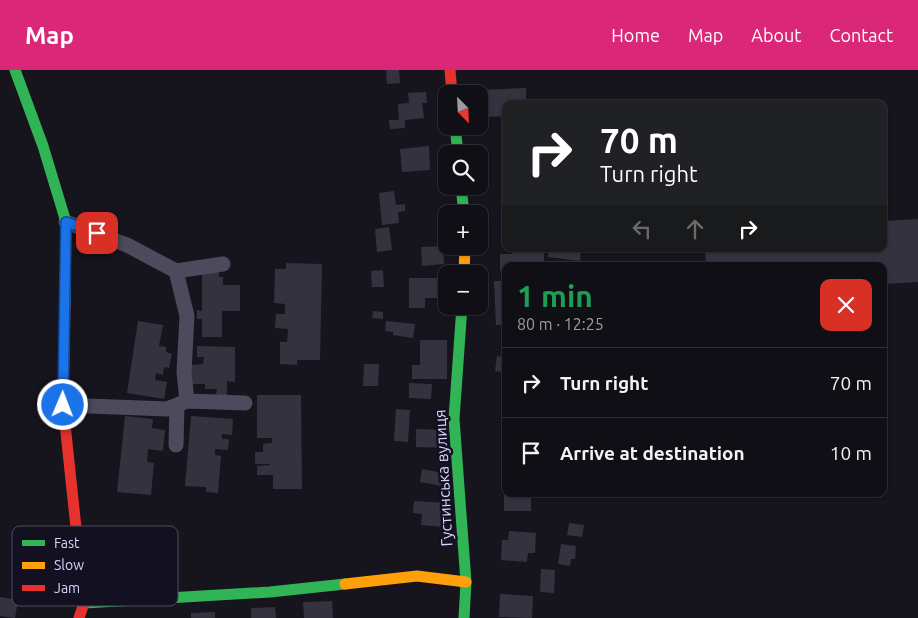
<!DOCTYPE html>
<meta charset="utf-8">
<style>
body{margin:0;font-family:Ubuntu,sans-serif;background:#19181f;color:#f1f3f6;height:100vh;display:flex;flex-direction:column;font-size:19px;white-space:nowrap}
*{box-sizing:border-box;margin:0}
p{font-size:16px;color:#9c9ca1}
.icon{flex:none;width:28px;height:28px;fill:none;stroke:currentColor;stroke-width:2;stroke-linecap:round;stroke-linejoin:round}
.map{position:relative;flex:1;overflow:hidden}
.details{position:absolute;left:502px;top:192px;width:385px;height:235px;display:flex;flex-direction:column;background:#100f16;border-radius:10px;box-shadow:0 1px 4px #0004,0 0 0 1px #302f35}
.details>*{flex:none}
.banner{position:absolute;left:502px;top:30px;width:385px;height:152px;border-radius:10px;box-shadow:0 1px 4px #0004,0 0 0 1px #302f35;background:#202124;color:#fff;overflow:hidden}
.needle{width:32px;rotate:156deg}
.tools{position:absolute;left:438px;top:15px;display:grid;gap:10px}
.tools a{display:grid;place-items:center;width:50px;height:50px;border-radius:10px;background:#100f16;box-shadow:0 1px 4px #0004,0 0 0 1px #302f35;font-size:25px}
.pin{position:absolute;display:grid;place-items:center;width:42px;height:42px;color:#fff;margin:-21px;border-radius:10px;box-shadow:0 2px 8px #0006}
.me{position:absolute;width:55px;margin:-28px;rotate:1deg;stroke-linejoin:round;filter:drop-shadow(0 0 4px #0008)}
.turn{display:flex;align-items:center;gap:18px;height:105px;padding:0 15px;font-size:22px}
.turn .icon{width:65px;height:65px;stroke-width:2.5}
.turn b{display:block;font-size:35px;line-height:42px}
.lanes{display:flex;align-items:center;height:48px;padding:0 15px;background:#0003;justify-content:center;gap:25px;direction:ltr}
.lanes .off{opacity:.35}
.round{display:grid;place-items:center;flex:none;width:52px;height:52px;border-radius:10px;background:#19181f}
.summary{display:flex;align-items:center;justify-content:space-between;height:85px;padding:0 15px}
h1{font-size:30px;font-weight:700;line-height:38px;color:#1e9e55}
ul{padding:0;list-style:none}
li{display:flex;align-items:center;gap:15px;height:70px;padding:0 15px;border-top:1px solid #302f35}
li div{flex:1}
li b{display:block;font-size:19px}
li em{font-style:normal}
header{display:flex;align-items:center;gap:30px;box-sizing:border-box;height:70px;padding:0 25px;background:#db2777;color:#fff}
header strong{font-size:24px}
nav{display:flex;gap:28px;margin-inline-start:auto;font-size:18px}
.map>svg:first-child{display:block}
.building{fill:#34323f}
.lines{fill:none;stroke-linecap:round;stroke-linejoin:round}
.street{stroke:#4c4a5d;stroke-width:15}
.fast{stroke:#30b455;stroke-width:11}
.slow{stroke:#ff9f0a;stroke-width:11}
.jam{stroke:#e5322d;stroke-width:11}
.route-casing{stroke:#114b97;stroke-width:12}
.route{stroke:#1a73e8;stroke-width:9}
.labels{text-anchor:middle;stroke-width:5;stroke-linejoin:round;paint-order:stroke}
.street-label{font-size:16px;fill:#dad6fa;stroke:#131021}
.key{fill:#131021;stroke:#4f4b62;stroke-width:1}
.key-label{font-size:14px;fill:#dad6fa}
</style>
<header>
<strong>Map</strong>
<nav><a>Home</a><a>Map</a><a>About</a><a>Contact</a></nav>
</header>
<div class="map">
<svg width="918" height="548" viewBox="0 0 918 548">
<rect width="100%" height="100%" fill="#16141d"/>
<path class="building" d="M386,0H399L400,13L387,14Z
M526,18V34H506V46L485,47L484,20Z
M426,22L427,33H422L424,48L405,50V58L390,59L389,50H399L398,34L409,33L408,23Z
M429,76L430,100L402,102L400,79Z
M394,121L396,135L405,134V141L398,142L399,153L382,155L379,123Z
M918,149V212L884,214V196H706L705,179H884V151Z
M389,157L392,180L377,182L375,159Z
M443,176L444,194L422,196L421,177Z
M512,179H539V182H544V196H506V201H500V184H512Z
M549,179H581L580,191L548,187Z
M286,193L322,194L320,290H297V295L280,294V272H287L288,259L275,258L276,244H285V234L274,233L275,199H286Z
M383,200L384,217H372L371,201Z
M202,202H219V207H223V215H240V241H222V267H202V249H197V240L202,241Z
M409,208H444V228H425V238H409Z
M494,211H506V255H496Z
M373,241L383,242V249L372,248Z
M138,251L163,255L159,276L166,277V282L172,284L169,298L164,297L163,305L156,303L155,310L167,312L164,329L127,323Z
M386,251L415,254L413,268L393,265V262L385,261Z
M420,270H447V309H412V295H420Z
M197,276L235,277V312L227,311V326H216L217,319H205V314H189V295L203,294L204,287H197Z
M497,286L506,287V303L495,301Z
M364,294H379L378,316H363Z
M409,313L432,314L431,329L409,328Z
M257,325H301L302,419H273V405H257V396L270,395V394H255V382H263V374L272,373V368H257Z
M396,339L410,340L408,372L394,371Z
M125,346L153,349L152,358L165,360L163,381L148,379L147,392L154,393L151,425L117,422Z
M191,346L233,349L232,365L222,364V369H229L228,380L215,379V385L221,386L218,423L206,422V417L185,416Z
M416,359L449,360L448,378L416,377Z
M422,399L444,403L441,416L420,412Z
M504,420H506V424H531V441H504Z
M414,431L448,433L446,457L421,455L422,444L413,443Z
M569,453L584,455L582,467L567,465Z
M509,461L536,463L535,483H528L527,492L501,490L502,470H508Z
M561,474L576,476L575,489H571L570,496L558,494Z
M541,499L555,500L554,523L540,522Z
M500,524L533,526L532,548L499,547Z
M0,527L18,530L15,548L0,546Z
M332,531L333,548H304L303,532Z
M275,537L276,548H251V538Z
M215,542V548H191V543Z"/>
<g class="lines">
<path class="street" d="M66,152L127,175L176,201L223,194
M176,201L187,246L184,302L187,331
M63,335L167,339L187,331L245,333
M176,375L177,335"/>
<path class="fast" d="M15,0L43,76L66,152L65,235
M455,56L458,84
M461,116L464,144
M462,236L454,349L466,512L464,548
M84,533L270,522L345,514"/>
<path class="slow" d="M464,204L465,176
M345,514L417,506L466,512"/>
<path class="jam" d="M450,0L452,24
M65,235L63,335L84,533L79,548"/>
</g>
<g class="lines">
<defs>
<path id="route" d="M63,335L66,152L97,163"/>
</defs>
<use href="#route" class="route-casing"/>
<use href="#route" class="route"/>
</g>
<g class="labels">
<g class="street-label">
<text transform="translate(443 408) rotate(-93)" y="6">Густинська вулиця</text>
</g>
</g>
<rect x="12" y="456" width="166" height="80" rx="8" class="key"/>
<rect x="22" y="470" width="23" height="6" fill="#30b455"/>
<rect x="22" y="492" width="23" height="7" fill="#ff9f0a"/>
<rect x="22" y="515" width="23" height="6" fill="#e5322d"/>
<g class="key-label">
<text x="54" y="478">Fast</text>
<text x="54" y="500">Slow</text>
<text x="54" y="523">Jam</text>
</g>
</svg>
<div class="tools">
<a><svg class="needle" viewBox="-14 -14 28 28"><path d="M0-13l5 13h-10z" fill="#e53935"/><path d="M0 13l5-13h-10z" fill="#9c9ca1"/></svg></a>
<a><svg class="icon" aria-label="search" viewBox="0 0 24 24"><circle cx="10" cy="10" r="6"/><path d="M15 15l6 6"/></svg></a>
<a>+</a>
<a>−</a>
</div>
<div class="pin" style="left:97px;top:163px;background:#d93025"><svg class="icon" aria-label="arrive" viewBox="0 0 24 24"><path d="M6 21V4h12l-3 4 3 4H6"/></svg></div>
<svg class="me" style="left:63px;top:335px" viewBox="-20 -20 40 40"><circle r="17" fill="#1a73e8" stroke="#fff" stroke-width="3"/><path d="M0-11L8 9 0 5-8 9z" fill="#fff"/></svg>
<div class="banner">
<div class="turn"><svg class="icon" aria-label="right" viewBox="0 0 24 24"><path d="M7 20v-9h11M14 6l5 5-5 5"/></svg><div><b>70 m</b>Turn right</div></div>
<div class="lanes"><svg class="icon off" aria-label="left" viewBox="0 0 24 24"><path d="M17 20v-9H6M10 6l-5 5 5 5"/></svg><svg class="icon off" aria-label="ahead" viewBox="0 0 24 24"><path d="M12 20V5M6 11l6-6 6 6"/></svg><svg class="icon" aria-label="right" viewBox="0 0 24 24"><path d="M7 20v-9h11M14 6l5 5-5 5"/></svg></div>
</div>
<section class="details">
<div class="summary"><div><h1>1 min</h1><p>80 m · 12:25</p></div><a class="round" style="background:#d93025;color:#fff"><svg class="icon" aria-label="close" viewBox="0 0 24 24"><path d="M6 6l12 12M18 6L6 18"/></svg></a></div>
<ul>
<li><svg class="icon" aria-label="right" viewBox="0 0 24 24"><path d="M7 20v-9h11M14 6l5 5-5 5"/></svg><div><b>Turn right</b></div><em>70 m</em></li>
<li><svg class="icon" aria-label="arrive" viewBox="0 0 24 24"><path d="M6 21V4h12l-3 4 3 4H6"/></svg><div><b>Arrive at destination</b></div><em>10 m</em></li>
</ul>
</section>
</div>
